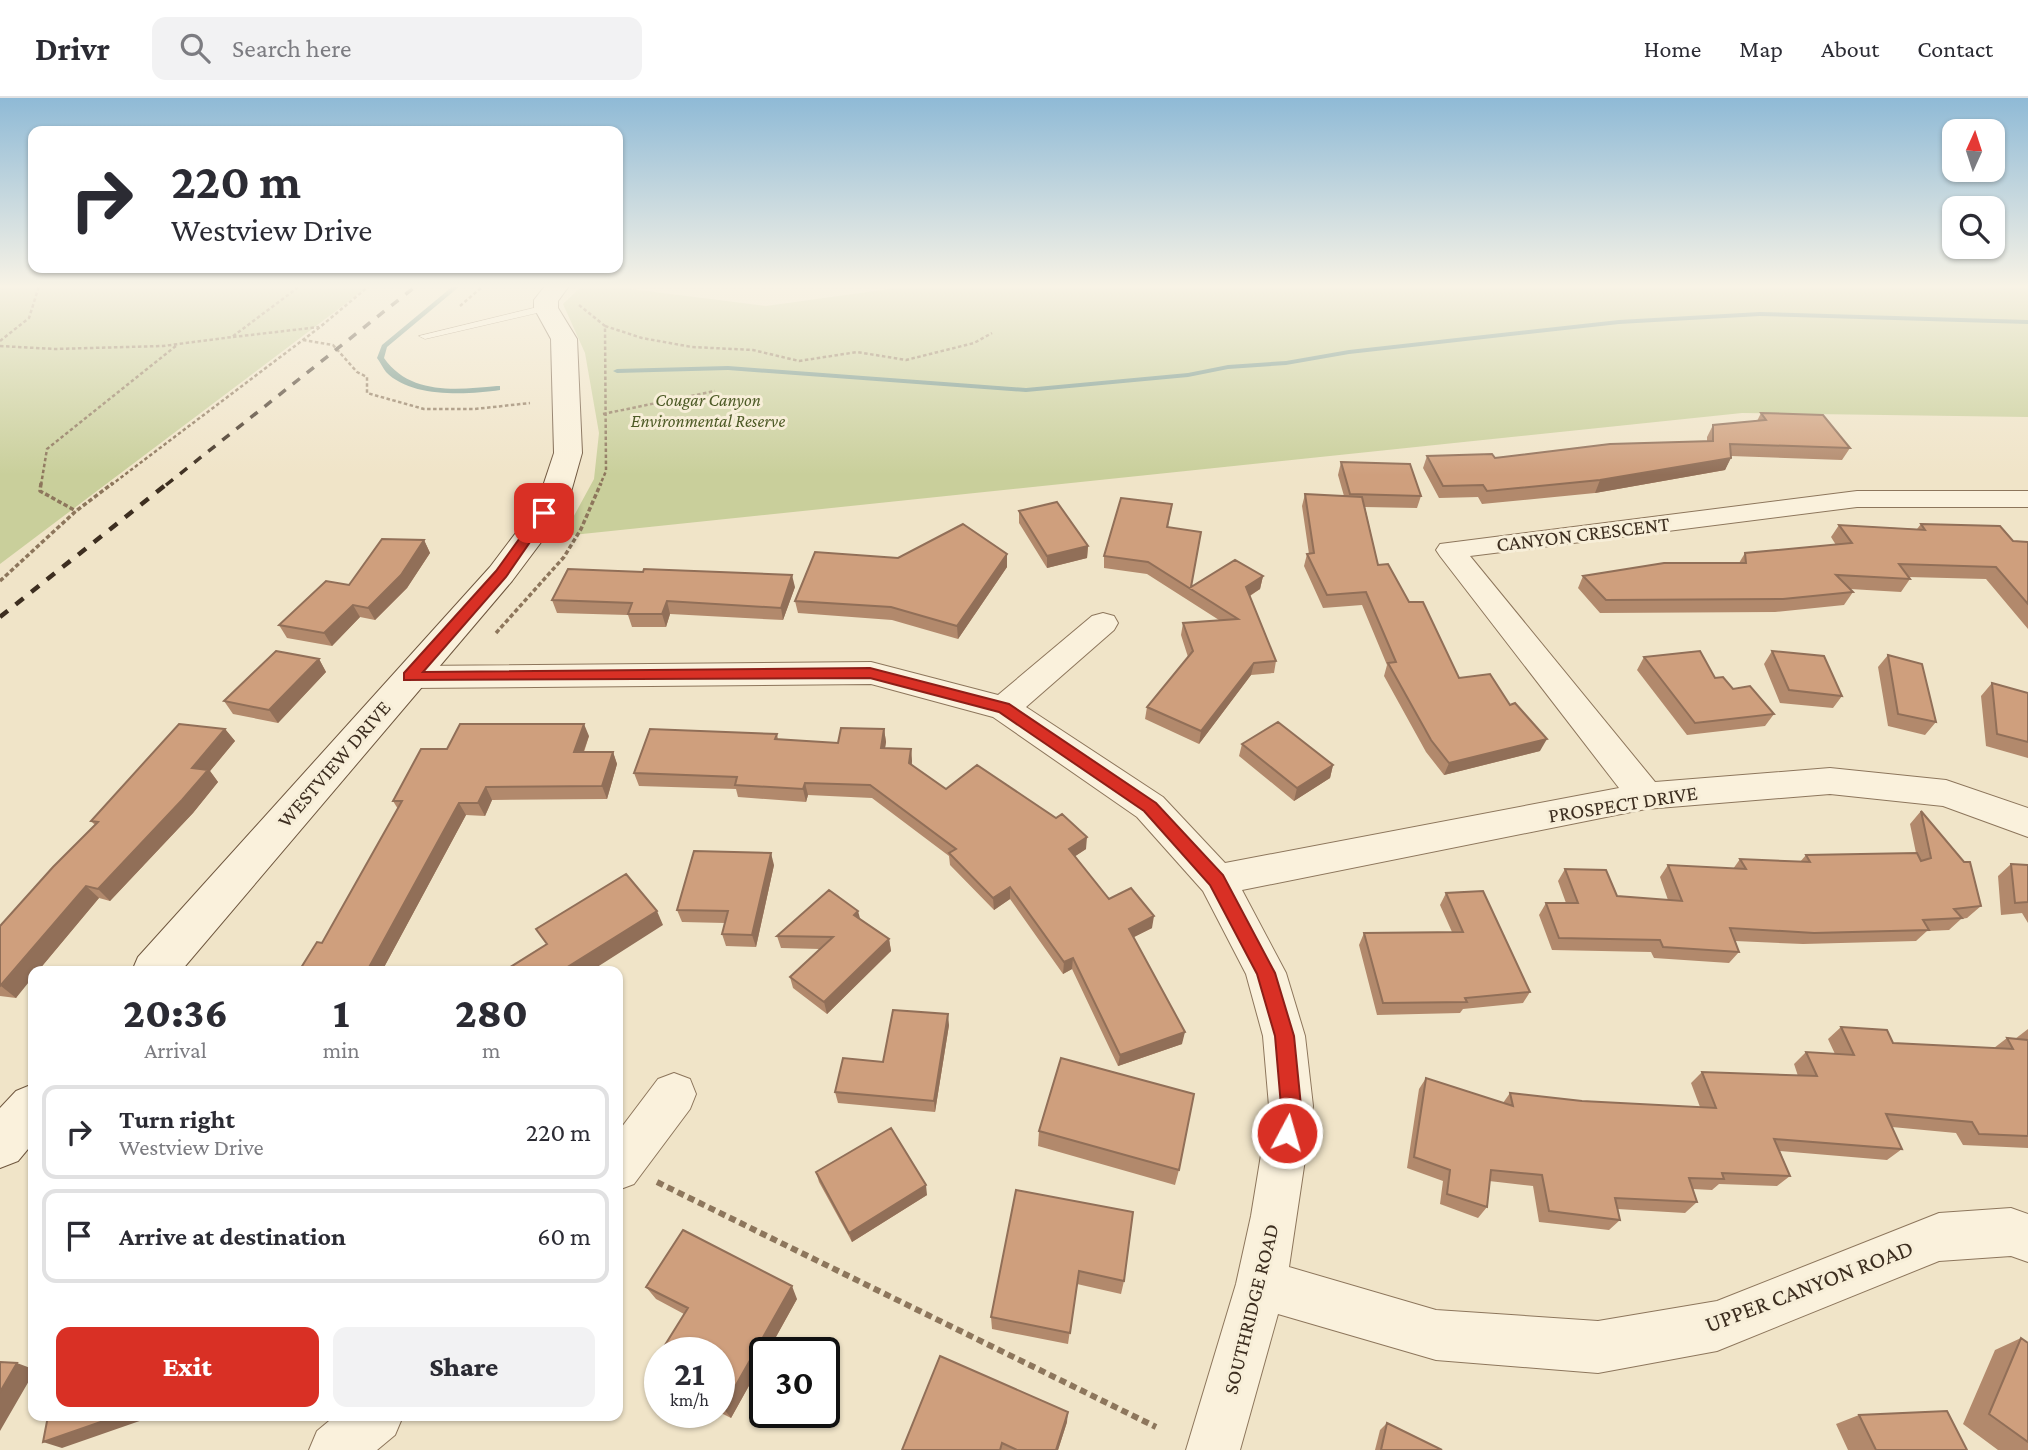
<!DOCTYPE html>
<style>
body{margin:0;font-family:"Crimson Pro",serif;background:#f2f2f3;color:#2b2b33;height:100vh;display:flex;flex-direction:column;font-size:26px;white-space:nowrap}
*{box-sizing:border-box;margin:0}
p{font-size:23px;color:#7c7c81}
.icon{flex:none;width:38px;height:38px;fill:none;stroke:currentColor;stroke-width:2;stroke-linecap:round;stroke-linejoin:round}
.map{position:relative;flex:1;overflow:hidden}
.sheet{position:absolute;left:28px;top:868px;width:595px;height:455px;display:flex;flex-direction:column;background:#fff;border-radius:14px;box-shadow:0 2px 5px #0004}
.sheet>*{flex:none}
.guide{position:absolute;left:28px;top:28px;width:595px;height:147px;border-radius:14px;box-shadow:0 2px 5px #0004;background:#fff;color:#2b2b33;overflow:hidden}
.needle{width:46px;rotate:3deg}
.fabs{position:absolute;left:1942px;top:21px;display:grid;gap:14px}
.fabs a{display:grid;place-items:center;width:63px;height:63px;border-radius:14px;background:#fff;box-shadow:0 2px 5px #0004;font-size:35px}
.speed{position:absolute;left:644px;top:1239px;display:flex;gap:14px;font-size:35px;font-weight:700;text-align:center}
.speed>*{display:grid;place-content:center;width:91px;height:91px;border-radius:50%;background:#fff;box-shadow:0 2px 5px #0004;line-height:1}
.speed small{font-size:18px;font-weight:400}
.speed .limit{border:4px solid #111;border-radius:10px;background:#fff;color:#111}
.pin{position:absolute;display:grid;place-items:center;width:60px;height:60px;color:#fff;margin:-30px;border-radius:14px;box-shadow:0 4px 10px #0006}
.me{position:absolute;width:77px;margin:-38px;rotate:6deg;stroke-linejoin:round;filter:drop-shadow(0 0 5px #0008)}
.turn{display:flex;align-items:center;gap:24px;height:147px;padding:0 28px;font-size:32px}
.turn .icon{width:91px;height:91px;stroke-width:2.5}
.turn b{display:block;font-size:49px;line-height:60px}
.eta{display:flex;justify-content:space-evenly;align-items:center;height:119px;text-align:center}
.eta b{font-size:42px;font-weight:800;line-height:49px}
.action{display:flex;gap:14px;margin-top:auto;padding:14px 28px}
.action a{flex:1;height:80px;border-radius:14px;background:#d93025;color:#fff;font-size:28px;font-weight:800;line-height:80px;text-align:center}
.action a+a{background:#f2f2f3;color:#2b2b33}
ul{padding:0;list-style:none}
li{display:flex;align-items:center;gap:21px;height:94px;margin:0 14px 10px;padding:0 14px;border:4px solid #e1e1e2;border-radius:14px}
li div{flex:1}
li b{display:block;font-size:26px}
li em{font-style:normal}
header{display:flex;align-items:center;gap:42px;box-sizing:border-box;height:98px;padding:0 35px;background:#fff;border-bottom:2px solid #e1e1e2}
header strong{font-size:33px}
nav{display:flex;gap:38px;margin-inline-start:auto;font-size:24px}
.search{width:490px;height:63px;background:#f2f2f3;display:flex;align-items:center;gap:18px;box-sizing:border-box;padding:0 24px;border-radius:14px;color:#7c7c81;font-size:26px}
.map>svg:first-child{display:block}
.green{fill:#c9cf9b}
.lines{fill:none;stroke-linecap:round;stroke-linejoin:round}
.stream{fill:#6f938a;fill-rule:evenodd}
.lane-casing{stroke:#8d765c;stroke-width:1}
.street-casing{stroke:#8d765c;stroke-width:2}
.secondary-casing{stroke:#6f573f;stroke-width:2}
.path-far2{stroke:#8d765c;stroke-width:2.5;stroke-dasharray:3.5 2.5;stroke-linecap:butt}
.path-far1{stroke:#8d765c;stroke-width:3.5;stroke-dasharray:4.5 2.5;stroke-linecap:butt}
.path{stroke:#8d765c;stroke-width:6;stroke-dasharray:7 4.5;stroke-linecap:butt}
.lane{fill:#faf1dc;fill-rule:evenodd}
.street{fill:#faf1dc;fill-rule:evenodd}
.secondary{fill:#faf1dc;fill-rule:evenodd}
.rail-far1{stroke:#3d2e20;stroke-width:3.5;stroke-dasharray:9 9;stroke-linecap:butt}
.rail{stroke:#3d2e20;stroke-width:4.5;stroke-dasharray:10 10;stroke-linecap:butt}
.wall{fill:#b2896c}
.shaded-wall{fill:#916f58}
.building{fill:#cf9f7d;stroke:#916f58;stroke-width:2}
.route{fill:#d93025;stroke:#8d1f18;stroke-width:2}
.labels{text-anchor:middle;stroke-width:6;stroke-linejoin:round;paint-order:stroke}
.far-park-label{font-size:18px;font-style:italic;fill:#4d5a26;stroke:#f7eed8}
.street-label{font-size:21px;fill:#3d2e20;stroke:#f7eed8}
.near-street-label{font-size:24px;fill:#3d2e20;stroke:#f7eed8}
</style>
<header>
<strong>Drivr</strong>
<div class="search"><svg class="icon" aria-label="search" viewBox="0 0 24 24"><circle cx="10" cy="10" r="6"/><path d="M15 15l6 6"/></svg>Search here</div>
<nav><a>Home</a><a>Map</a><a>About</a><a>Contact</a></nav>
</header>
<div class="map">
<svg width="2028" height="1352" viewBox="0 0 2028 1352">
<rect width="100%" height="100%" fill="#f0e4c8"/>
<path class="green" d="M0,188H369L0,466Z
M582,188H607L766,208L911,188H2028V319L1742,315L563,438L594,381L599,335L585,255L563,206Z"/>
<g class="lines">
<path class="stream" d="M453,188H460L387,249L384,260C410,297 456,292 497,288H500V292C467,297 411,300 386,274C383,270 380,264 377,260L382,247Z
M1760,214L2028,222V226L1760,218L1619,226L1349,256L1286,267L1228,271L1188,279L1026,294L728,272L617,275L613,273L617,271L728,268L1026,290L1188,275L1228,267L1286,263L1349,252L1619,222Z"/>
<defs>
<path id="lane" d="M546,207L550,208V212L425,241L419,238Z"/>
<path id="street" d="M1857,393H2028V409H1857L1470,458L1655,684L1830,670L1946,682L2028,710V739L1943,708L1830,696L1646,711L1242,792L1286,875L1305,938L1313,1008L1289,1169L1436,1212L1598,1223L1717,1203L1939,1115L2011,1110L2028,1116V1164L2011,1158L1939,1163L1717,1253L1598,1275L1436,1262L1278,1216L1240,1352H1186L1236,1186L1251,1118L1269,1008L1263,938L1246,876L1203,793L1137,719L993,619L871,586L410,590L399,587L394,579L399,571L410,568L871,564L998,597L1092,518L1103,515L1114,518L1118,525L1114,532L1026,609L1163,699L1225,765L1619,690L1440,458L1436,452L1440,446Z
M674,975L690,981L696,996L690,1011L634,1086L618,1092V1034L658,981Z
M335,1318H403L395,1337L377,1352H309L317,1333Z"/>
<path id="secondary" d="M545,188H569L558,203V210L577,241L582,355L571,394L548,435L512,483L181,873H132L138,859L490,469L518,432L541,394L554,355L551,241L534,210V202Z
M33,986V1045L18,1063L0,1070V1010L16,993Z"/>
</defs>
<use href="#lane" class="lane-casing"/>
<use href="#street" class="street-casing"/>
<use href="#secondary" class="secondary-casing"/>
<path class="path-far2" d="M579,207L605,228L606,373L600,387
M460,208L483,188
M605,228L642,240L692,249L753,252L799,263L857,254L906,262L974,245L992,235
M233,239L319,229
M303,242L333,247L357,274L367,279V295L424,311H475L530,305
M0,243L29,220L39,188
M0,248L55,251L163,248L232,239L300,188
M603,316L715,293
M41,387L47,351L177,247
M111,387L320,229L369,188"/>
<path class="path-far1" d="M41,385L40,393L76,413
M0,483L76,413L113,385
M496,535L564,459L581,431L601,385"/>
<path class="path" d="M657,1084L1156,1329"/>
<use href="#lane" class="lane"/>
<use href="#street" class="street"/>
<use href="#secondary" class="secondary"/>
<path class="rail-far1" d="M166,387L416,188"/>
<path class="rail" d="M0,519L168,385"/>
</g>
<path class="wall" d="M1761,315L1850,350L1842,362L1731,358L1725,372L1595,395L1482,406L1478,399L1439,400L1423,370L1427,358L1495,360L1707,343V339L1713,327L1757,323Z
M1341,364L1421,398L1417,410L1365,409L1378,467L1409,504L1459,580L1540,653L1444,677L1426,654L1384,578L1387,567L1362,507L1323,510L1304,468L1307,456H1309L1302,408L1305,396L1344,398L1338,377Z
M1172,406L1168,429L1192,489L1263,478L1260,491L1250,498L1276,563L1274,575L1251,577L1199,646L1145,621L1147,609L1188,559L1181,537L1183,525L1219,522L1147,476L1104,470V458Z
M1019,413L1088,448L1087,460L1047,470L1019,425Z
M1921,426L2013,443L2028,444V531L1986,481L1908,479L1910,481L1901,494L1850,491L1853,494L1844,507L1775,514L1600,515L1578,490L1583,478L1739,465L1745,455L1836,447L1831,439L1839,427L1917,431Z
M424,442L430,455L407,490L375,522L360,519L332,548L287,540L279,527L349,487Z
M1007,456V469L958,541L892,522L798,515L795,503L898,460Z
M795,489L783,522L670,516L666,529H632L628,517L557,515L552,502Z
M1772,553L1842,598L1833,610L1780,605L1764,566Z
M1888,557L1936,624L1925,637L1888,628L1878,569Z
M1644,559L1715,580L1774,616L1765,628L1687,637L1637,572Z
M319,561L326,574L278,625L233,616L224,603Z
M1992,585L2028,595V660L1986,648L1981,598Z
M225,631L235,643L210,673L218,684L193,715L110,803L99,800L38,873H33L16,900L0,898V828L95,727L91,723Z
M884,631L886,644L885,650L911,651L912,667L946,691L1086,751L1075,758L1109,801L1152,830L1134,839L1182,946L1118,968L1072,871L1063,876L1010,801L994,812L950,767L949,758L872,700L808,697L806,704L738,699L736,691L639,688L634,675L777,636L778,641L838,645Z
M589,638L584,654H613L617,666L607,701L492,702L485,718L466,717L382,873H299L322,845L398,711L393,703L447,651Z
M1242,646L1333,667L1330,680L1294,703L1239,658Z
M1921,713L1981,808L1967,820L1961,821L1949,832L1927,833L1916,843L1803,846L1735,843L1739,854L1729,865L1654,860L1651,854L1552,852L1539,817L1546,805H1566L1558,783L1565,771L1617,798L1668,802L1660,779L1668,767L1733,771L1740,761L1800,764L1806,757L1916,755L1910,726Z
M2011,766L2028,767V825L2022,815L2001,817L1998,778Z
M774,767L756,849L726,848L722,836L725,825L682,824L677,812Z
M1446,795L1530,894L1523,905L1463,911L1460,915L1377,917L1359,847L1364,835L1452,834L1440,807Z
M860,821L889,841L891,853L827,916L793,890L790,879L820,851L781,850L777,838Z
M949,927L935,1014L838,1005L835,994L883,964Z
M1841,929L1893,945L1994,950L2007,940L2015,941L2028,931V1050L1963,1047L1956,1035L1892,1029L1902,1051L1887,1062L1780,1053L1790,1078L1777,1088L1719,1086L1712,1092L1693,1091L1697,1104L1685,1115L1617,1111L1620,1122L1609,1132L1539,1124L1533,1088L1489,1083L1487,1109L1478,1120L1440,1106L1443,1083L1407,1070L1419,991L1426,980L1503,1005L1510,995L1582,1003L1700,1009L1691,985L1702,974L1798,978L1794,966L1806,954L1835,956L1828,941Z
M1039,1033L1179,1072L1175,1087L1038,1048Z
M816,1074L927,1097L852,1144L819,1084Z
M1133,1114L1124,1183L1121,1196L1077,1186L1068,1246L992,1231L991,1219Z
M646,1189L797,1201L767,1255H765V1259L731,1320L719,1314V1255L684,1216L656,1201Z
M2021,1240L2028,1245V1352H1998L1963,1326L1995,1252Z
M660,1256V1279L651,1270Z
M1859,1317L1967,1352H1848L1836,1326Z
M1067,1324L1058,1352H902Z
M1387,1325L1442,1352H1375L1380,1332Z"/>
<path class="shaded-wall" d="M1731,360L1725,372L1595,395L1600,382Z
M424,442L430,455L407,490L375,522L368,510Z
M1088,448L1087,460L1047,470V458Z
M1007,456V469L958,541L957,528Z
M792,477L795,489L783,522L781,510Z
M1263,478L1260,491L1244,501L1246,489Z
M667,503L670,516L666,529L662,516Z
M353,507L360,519L332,548L324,535Z
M319,561L326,574L278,625L269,612Z
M1254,565L1251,577L1199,646L1201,633Z
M584,626L589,638L579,666L574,654Z
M225,631L235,643L210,673L218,684L193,715L110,803L98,791L192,670Z
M884,631L886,644L883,662L881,650Z
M1547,641L1540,653L1444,677L1449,665Z
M911,651L912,663L910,678L909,665Z
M613,654L617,666L607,701L602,688Z
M1333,667L1330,680L1294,703L1297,690Z
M805,685L808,697L806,704L803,691Z
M486,689L492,702L485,718L478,705Z
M459,705L466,717L382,873H367Z
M1087,739L1086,751L1068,763L1069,751Z
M771,755L774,767L756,849L752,837Z
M86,788L99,800L38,873H33V879L16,900L1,888Z
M1010,789V801L994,812L993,800Z
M657,813L663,827L591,873H561Z
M858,813L861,824L854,817Z
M1154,818L1152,830L1128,842L1129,831Z
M889,841L891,853L827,916L824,904Z
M1073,860L1072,871L1063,876L1064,864Z
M948,916L949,927L935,1014L934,1003Z
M1185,934L1182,946L1118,968L1120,957Z
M926,1087L927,1097L852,1144L849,1135Z
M792,1188L797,1201L767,1255H765V1259L731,1320L723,1310Z
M17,1265L33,1271V1276L0,1333V1294Z
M1068,1314L1067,1324L1058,1352H1056Z
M118,1318H154L62,1350L43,1344Z"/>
<path class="building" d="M1761,315L1823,317L1850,350L1730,346L1731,360L1600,382L1487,393L1483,387L1443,388L1427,358L1492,356L1495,360L1610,346L1713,343V327L1766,322Z
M1341,364L1410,366L1421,398L1350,396Z
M1305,396L1362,399L1378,467L1388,466L1409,504H1423L1459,580L1490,576L1510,607L1515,605L1547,641L1449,665L1431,642L1388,565L1396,564L1366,494L1327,497L1307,456L1314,455Z
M1121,400L1172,406L1167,429L1201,434L1191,489L1235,462L1263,478L1246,489L1276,563L1254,565L1201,633L1147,609L1193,553L1183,525L1238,521L1148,464L1104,458Z
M1057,404L1088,448L1047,458L1019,413Z
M963,426L1007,456L957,528L891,509L795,503L815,454L898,460Z
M1921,426L2000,428L2013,443L2028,444V506L1996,469L1899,466L1910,481L1836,477L1853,494L1783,501L1606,502L1583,478L1664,465H1746L1745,455L1852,445L1839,427L1925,432Z
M382,441L424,442L401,477L368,510L353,507L324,535L279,527L326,483L349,487Z
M568,471L643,474L644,471L792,477L781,510L667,503L662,516H628L632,505L552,502Z
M276,553L319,561L269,612L224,603Z
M1700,553L1715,580L1723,579L1733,591L1750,588L1774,616L1695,625L1644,559Z
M1772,553L1824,558L1842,598L1789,592Z
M1888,557L1922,566L1936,624L1898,616Z
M1992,585L2028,595V644L1997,636Z
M1278,624L1333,667L1297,690L1242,646Z
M179,626L225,631L192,670L208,672L182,702L98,791L86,788L0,888V828L53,769L98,724L91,723Z
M460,626H584L574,654H613L602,688L486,689L478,705H459L367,873H299L317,844L322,845L402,703H393L421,651H447Z
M841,630L884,631L881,650L911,651L909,665L946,691L977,667L1056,720L1062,716L1087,739L1069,751L1109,801L1131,790L1154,818L1129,831L1185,934L1120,957L1073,860L1064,864L1010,789L993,800L949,755L956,751L870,687L805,685L803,691L735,687L737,679L634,675L650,631L777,636L775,641L838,645Z
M1921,713L1964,764H1970L1981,808L1954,811L1962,820L1923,822L1929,832L1814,835L1730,830L1739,854L1663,849L1660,842L1559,840L1546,805H1578L1565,771L1606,772L1617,798L1682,803L1668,767L1746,771L1740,761L1810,764L1806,757L1917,755L1921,763L1931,760Z
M694,753L771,755L752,837L722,836L728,813L677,812Z
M2011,766L2028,767V804L2015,805Z
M626,776L657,813L561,873H504L547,846L536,831Z
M829,792L858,813L854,817L889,841L824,904L790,879L833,839L777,838Z
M1483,793L1530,894L1465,900L1467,904L1383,905L1364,835L1463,834L1446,795Z
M893,912L948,916L934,1003L835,994L843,960L883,964Z
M1841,929L1887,932L1893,945L2013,951L2007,940L2028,942V1038L1979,1036L1972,1024L1886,1016L1902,1051L1774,1041L1790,1078L1722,1075L1724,1081L1689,1080L1697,1104L1615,1100L1620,1122L1549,1113L1542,1077L1491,1072L1487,1109L1447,1096L1450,1072L1414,1059L1426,980L1513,1008L1510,995L1582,1003L1716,1010L1702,974L1817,978L1806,954L1854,957Z
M1061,960L1194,996L1179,1072L1039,1033Z
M891,1030L926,1087L849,1135L816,1074Z
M1016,1092L1133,1114L1124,1183L1079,1173L1070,1235L991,1219Z
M683,1132L792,1188L723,1310L719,1308V1255H660L688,1210L646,1189Z
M2021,1240L2028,1245V1344L1989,1316Z
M660,1256V1274L651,1270Z
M940,1258L1068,1314L1056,1352H1017L1002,1345L1000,1352H902Z
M0,1264L17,1265L0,1294Z
M1947,1313L1967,1352H1876L1859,1317Z
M48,1318H118L43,1344Z
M1387,1325L1442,1352H1381Z"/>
<linearGradient id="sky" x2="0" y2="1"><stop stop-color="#8fbad6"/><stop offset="0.5" stop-color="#f8f3e6"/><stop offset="1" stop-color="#f8f3e6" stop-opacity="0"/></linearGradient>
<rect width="2028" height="377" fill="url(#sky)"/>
<path class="route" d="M544,411L550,415L506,479L423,574L870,570L1009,606L1156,705L1223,777L1275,875L1294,938L1301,1008L1294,1042L1287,1045L1280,1042L1277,1035L1281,1008L1275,938L1257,876L1210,787L1144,713L999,614L870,580L404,582V575L496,473L540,412Z"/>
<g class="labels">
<g class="far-park-label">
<text x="708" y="308">Cougar Canyon<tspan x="708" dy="21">Environmental Reserve</tspan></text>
</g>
<g class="street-label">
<text transform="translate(1583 436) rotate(-7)" y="7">CANYON CRESCENT</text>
<text transform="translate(334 666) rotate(-49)" y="7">WESTVIEW DRIVE</text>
<text transform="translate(1623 706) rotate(-9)" y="7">PROSPECT DRIVE</text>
<text transform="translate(1251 1211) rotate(-76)" y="7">SOUTHRIDGE ROAD</text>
</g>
<g class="near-street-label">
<text transform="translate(1809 1188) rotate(-21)" y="8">UPPER CANYON ROAD</text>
</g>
</g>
</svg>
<div class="fabs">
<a><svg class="needle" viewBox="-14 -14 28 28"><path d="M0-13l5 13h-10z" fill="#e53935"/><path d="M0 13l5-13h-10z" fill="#7c7c81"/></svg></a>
<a><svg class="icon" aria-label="search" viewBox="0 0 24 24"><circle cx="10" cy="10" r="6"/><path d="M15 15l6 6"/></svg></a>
</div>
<div class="speed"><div>21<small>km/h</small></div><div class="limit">30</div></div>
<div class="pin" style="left:544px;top:415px;background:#d93025"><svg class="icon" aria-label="arrive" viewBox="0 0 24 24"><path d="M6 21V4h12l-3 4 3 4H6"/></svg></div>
<svg class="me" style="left:1287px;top:1035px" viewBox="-20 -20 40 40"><circle r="17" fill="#d93025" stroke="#fff" stroke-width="3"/><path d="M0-11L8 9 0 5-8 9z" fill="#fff"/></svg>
<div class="guide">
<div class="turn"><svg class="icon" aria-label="right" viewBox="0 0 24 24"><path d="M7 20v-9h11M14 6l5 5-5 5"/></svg><div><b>220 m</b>Westview Drive</div></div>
</div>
<section class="sheet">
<div class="eta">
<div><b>20:36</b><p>Arrival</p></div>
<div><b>1</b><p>min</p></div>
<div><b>280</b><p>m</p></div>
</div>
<ul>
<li><svg class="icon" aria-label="right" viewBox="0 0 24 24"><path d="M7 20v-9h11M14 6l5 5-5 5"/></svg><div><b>Turn right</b><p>Westview Drive</p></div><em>220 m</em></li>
<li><svg class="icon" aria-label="arrive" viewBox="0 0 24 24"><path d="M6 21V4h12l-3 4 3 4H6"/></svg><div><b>Arrive at destination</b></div><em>60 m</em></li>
</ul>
<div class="action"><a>Exit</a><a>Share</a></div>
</section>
</div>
